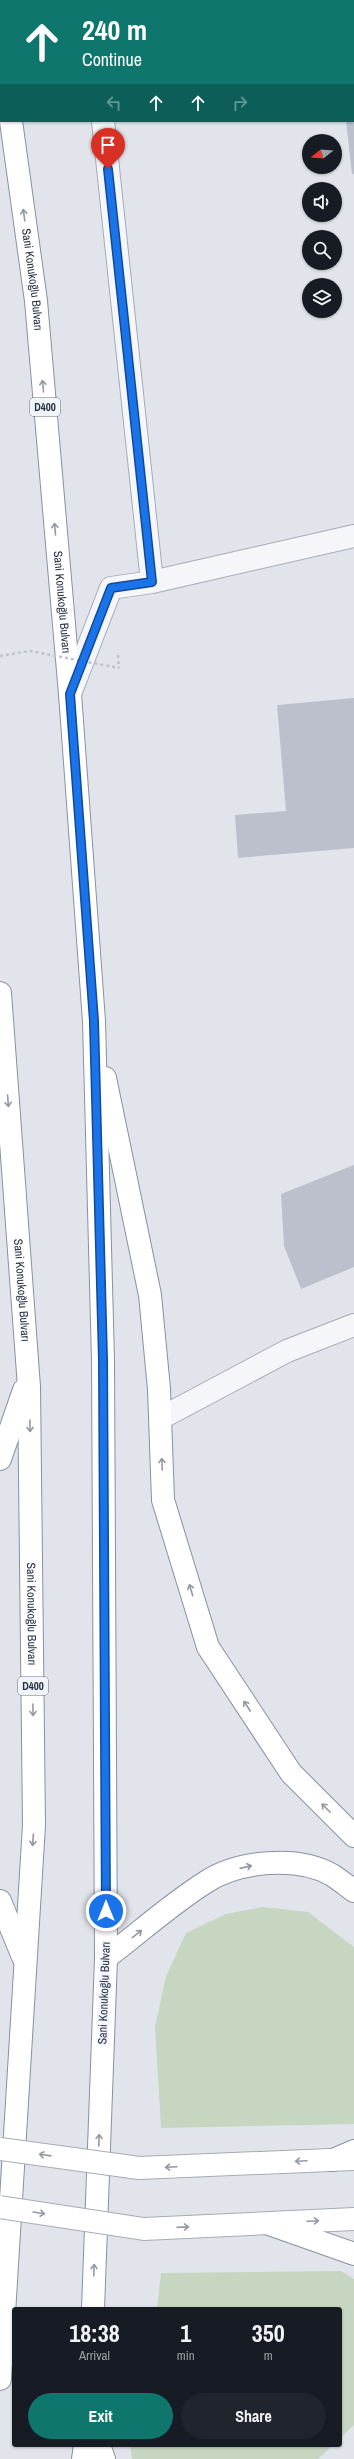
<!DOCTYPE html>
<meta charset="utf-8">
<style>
body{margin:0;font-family:"Archivo Narrow",sans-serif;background:#20242c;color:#f1f3f6;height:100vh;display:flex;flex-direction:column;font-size:15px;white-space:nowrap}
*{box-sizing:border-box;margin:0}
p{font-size:13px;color:#9ea1a6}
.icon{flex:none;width:22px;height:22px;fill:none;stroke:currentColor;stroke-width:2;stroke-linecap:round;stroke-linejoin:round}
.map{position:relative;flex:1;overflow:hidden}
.drawer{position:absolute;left:12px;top:2307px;width:330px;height:140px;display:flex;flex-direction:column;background:#171b24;border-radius:4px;box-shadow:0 1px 3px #0004}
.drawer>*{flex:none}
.banner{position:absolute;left:0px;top:0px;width:354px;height:122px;box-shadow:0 1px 3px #0004;background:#0f766e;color:#fff;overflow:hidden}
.needle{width:26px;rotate:253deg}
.tools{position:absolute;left:302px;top:134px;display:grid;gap:8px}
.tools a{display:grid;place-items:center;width:40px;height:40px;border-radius:50%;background:#171b24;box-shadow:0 1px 3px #0004;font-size:20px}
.pin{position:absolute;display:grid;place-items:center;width:34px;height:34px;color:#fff;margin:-41px -17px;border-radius:50% 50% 50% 0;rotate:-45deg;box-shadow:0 0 4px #0007}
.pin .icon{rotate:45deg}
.me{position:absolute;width:44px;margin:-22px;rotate:0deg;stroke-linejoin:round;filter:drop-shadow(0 0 3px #0008)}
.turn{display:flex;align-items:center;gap:14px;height:84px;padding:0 16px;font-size:18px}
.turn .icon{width:52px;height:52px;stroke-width:2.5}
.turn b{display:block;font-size:28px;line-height:34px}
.lanes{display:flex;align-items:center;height:38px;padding:0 16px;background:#0003;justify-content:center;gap:20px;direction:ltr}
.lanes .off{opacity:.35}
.eta{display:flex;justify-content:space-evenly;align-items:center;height:68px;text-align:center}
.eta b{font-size:24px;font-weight:700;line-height:28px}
.button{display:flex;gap:8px;margin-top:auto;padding:8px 16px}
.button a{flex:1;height:46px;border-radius:24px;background:#0f766e;color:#fff;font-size:16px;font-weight:700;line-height:46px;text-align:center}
.button a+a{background:#20242c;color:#f1f3f6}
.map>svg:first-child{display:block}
.green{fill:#c6d6c1}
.building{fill:#bbc0cc}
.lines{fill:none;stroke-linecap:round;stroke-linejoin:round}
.minor-casing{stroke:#a5abb6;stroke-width:24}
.secondary-casing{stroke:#a5abb6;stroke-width:24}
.trunk-casing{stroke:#8791a4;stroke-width:24}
.path{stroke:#bfc3ca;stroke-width:2.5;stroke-dasharray:3 3;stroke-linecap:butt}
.minor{stroke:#f5f6f9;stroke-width:22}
.secondary{stroke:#fff;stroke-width:22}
.trunk{stroke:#fff;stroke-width:22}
.secondary-bridge-casing{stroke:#a5abb6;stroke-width:24;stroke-linecap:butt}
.path-bridge{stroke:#bfc3ca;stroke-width:2.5;stroke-dasharray:3 3;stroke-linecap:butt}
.secondary-bridge{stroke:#fff;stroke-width:22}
.oneway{stroke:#9398a2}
.route-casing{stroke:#114b97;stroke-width:10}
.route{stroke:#1a73e8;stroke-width:7}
.labels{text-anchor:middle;stroke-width:4;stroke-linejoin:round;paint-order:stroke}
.shield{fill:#f1f4f8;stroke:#646c7b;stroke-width:1}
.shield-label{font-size:11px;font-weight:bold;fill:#273145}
.street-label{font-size:12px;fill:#273145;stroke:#f1f4f8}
</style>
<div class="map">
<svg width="354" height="2459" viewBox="0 0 354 2459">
<rect width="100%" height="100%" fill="#e1e5eb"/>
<path class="green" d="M262,1907L308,1912L354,1947V2124L161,2128L155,2027L166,1976L186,1933L226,1914Z
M341,2271L354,2279V2425L340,2438V2309H157L161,2273Z
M130,2445H333L318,2459H132Z"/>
<path class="building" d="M346,121H354V174H352Z
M354,698V848L238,858L235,815L286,811L277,705Z
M354,1165V1267L301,1289L284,1246L281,1194Z"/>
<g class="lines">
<defs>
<path id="minor" d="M90,0V1
M103,121L152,582
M70,694L111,588L152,582L354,536
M161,1418L287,1351L354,1325"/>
<path id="secondary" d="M139,2168L353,2159
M144,2229L354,2219"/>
<g id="trunk">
<path d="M0,40L1,47"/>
<path id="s1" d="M11,121L36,301L70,694L94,1021L103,1360L106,1958L93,2309"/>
<path id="s2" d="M0,993L29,1387L34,1825L0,2379"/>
<path d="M105,1078L150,1295L159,1389L163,1500L208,1647L291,1773L354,1836"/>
<path d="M0,1459L24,1390"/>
<path d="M0,1901L23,1957"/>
<path d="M106,1958C139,1933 171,1904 206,1882C238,1861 298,1855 332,1875C340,1880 347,1886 354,1891"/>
<path d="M333,2160L354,2151"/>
<path d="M269,2224L354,2254"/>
<path d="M99,2445L104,2459"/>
<path d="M83,2459L85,2445"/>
</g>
</defs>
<use href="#minor" class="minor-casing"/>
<use href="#secondary" class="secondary-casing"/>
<use href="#trunk" class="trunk-casing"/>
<path class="path" d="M118,655L119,668"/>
<use href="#minor" class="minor"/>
<use href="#secondary" class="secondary"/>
<use href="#trunk" class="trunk"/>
<defs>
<path id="secondary-bridge" d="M0,2149L139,2168
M0,2207L144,2229"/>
</defs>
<use href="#secondary-bridge" class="secondary-bridge-casing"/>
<path class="path-bridge" d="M0,656L30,651L119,668"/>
<use href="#secondary-bridge" class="secondary-bridge"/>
</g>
<defs><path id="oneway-shaft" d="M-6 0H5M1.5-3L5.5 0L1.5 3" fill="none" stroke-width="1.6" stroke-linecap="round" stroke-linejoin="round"/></defs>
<g class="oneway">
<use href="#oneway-shaft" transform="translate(24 215) rotate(-98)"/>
<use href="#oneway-shaft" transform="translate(43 386) rotate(-95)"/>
<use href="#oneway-shaft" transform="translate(55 529) rotate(-95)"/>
<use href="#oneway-shaft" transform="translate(8 1101) rotate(86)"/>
<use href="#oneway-shaft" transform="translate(30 1426) rotate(89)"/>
<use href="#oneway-shaft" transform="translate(162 1464) rotate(-92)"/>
<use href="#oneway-shaft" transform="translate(191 1590) rotate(-107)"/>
<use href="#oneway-shaft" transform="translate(247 1706) rotate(-123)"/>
<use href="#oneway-shaft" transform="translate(33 1710) rotate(89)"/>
<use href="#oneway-shaft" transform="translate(326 1808) rotate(-135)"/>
<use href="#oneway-shaft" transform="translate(33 1840) rotate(94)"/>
<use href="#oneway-shaft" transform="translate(246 1867) rotate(-13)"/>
<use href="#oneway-shaft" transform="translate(137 1934) rotate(-38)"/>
<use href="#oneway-shaft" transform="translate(99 2140) rotate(-88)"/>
<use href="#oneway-shaft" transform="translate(45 2155) rotate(-172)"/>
<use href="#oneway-shaft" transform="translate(301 2161) rotate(177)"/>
<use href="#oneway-shaft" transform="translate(171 2167) rotate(177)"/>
<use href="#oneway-shaft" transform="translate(39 2213) rotate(9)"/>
<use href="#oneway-shaft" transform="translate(313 2221) rotate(-3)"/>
<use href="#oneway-shaft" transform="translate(183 2227) rotate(-2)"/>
<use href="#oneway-shaft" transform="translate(94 2270) rotate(-88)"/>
</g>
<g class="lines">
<defs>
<path id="route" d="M106,1911L103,1360L94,1021L70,694L111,588L152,582L108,169"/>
</defs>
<use href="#route" class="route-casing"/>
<use href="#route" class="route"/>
</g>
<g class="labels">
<g class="shield">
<rect x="30" y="398" width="30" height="18" rx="3"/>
<rect x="18" y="1677" width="30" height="18" rx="3"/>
</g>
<g class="shield-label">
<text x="45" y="411">D400</text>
<text x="33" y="1690">D400</text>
</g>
<g class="street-label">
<text dy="4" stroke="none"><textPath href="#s1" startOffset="160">Sani Konukoğlu Bulvarı</textPath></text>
<text dy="4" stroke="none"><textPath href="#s1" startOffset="484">Sani Konukoğlu Bulvarı</textPath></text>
<text dy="4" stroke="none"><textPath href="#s2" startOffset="298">Sani Konukoğlu Bulvarı</textPath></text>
<text dy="4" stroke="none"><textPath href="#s2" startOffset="622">Sani Konukoğlu Bulvarı</textPath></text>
<text transform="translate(104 1993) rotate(-88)" y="4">Sani Konukoğlu Bulvarı</text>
</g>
</g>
</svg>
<div class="tools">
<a><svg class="needle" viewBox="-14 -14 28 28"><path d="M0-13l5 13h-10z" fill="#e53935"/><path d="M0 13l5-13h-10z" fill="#9ea1a6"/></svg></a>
<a><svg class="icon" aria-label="sound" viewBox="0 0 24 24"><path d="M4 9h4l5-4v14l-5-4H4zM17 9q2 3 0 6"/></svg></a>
<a><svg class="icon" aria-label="search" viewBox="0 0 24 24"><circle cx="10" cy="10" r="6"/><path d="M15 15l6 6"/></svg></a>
<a><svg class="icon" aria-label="layers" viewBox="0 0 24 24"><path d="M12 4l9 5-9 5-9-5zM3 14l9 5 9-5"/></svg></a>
</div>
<div class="pin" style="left:108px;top:169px;background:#d93025"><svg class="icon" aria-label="arrive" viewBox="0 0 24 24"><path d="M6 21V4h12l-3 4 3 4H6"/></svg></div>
<svg class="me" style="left:106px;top:1911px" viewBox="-20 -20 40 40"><circle r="17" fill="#1a73e8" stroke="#fff" stroke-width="3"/><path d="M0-11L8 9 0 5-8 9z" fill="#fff"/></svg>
<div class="banner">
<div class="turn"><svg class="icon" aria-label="ahead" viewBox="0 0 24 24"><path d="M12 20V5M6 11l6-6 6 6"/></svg><div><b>240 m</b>Continue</div></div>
<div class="lanes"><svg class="icon off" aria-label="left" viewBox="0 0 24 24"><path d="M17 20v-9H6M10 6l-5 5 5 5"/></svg><svg class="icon" aria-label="ahead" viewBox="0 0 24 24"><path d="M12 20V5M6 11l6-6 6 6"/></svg><svg class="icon" aria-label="ahead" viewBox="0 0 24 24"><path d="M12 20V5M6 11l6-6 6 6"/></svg><svg class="icon off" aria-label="right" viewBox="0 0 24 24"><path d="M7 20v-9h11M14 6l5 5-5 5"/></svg></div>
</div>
<section class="drawer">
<div class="eta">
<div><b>18:38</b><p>Arrival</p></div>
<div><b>1</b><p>min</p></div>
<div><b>350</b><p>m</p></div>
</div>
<div class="button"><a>Exit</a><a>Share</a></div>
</section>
</div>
